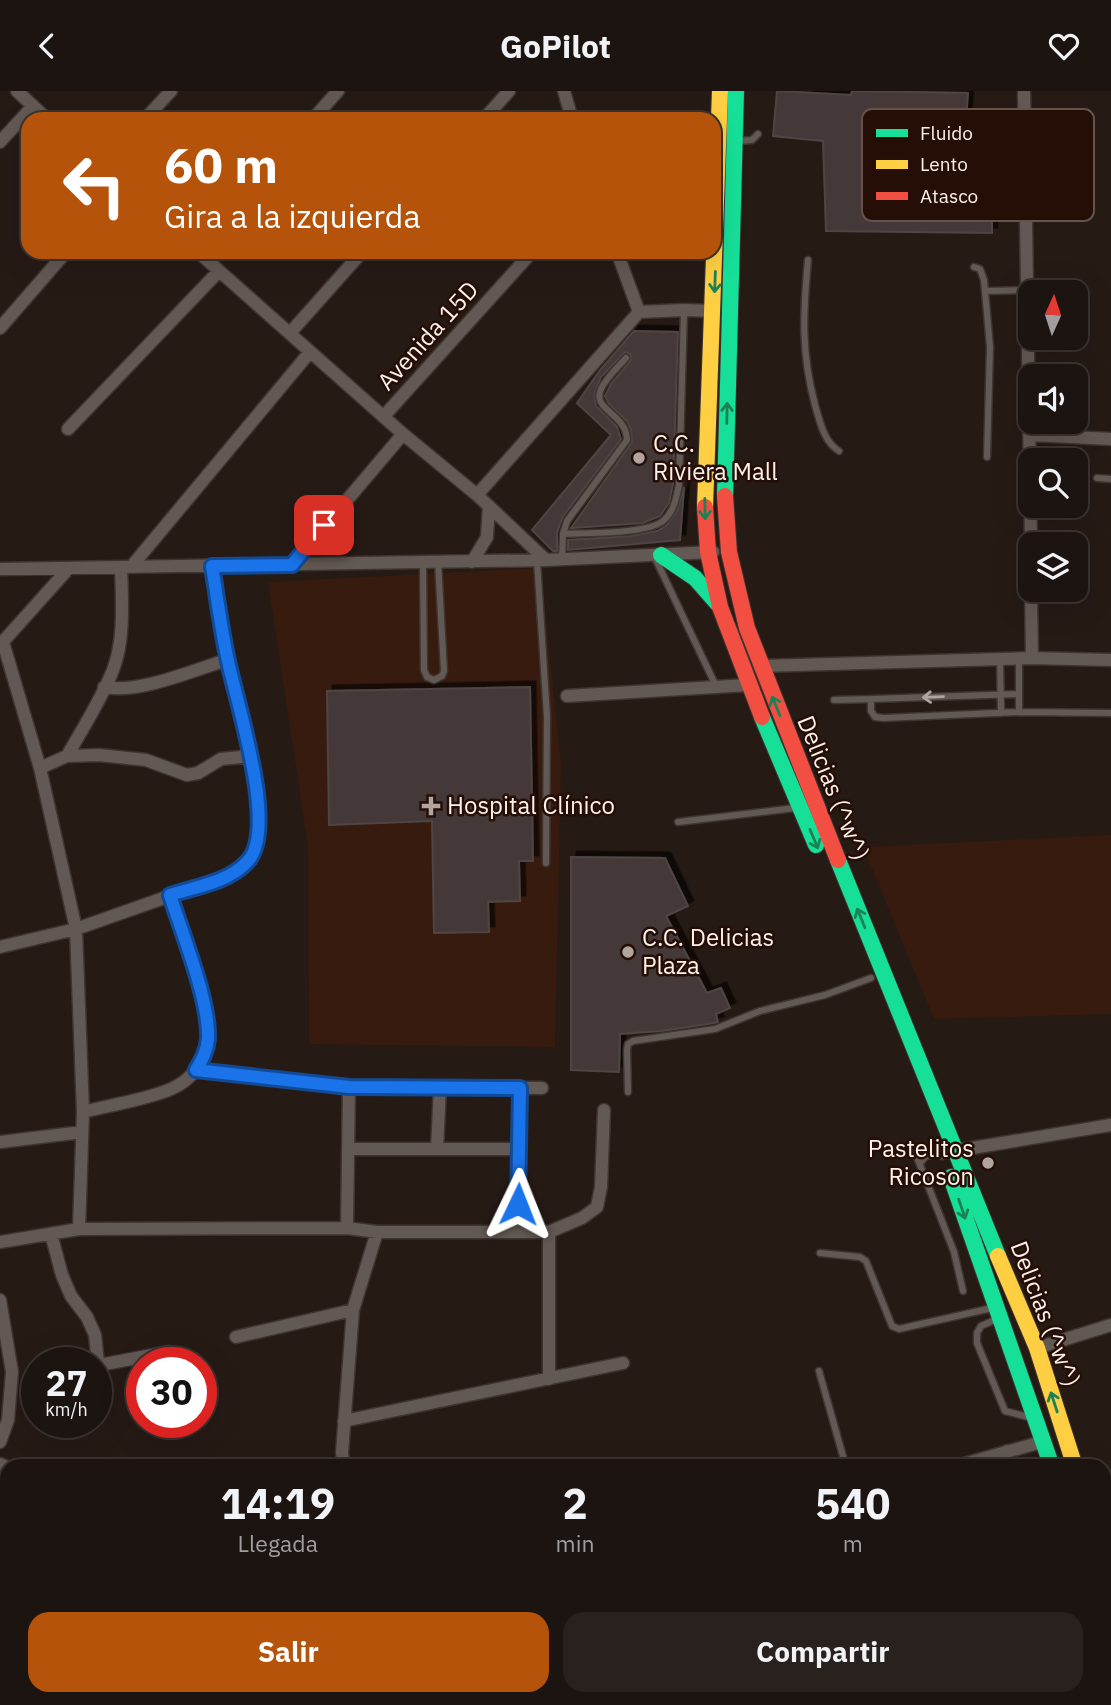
<!DOCTYPE html>
<html lang="es">
<meta charset="utf-8">
<style>
body{margin:0;font-family:"IBM Plex Sans",sans-serif;background:#29211e;color:#f1f3f6;height:100vh;display:flex;flex-direction:column;font-size:26px;white-space:nowrap}
*{box-sizing:border-box;margin:0}
p{font-size:23px;color:#a09e9f}
.icon{flex:none;width:38px;height:38px;fill:none;stroke:currentColor;stroke-width:2;stroke-linecap:round;stroke-linejoin:round}
.map{position:relative;flex:1;overflow:hidden}
.side{position:absolute;left:0px;top:1368px;width:1111px;height:247px;display:flex;flex-direction:column;background:#1c1410;border-radius:21px 21px 0 0;box-shadow:0 7px 28px #0002,0 0 0 2px #3a3330}
.side>*{flex:none}
.top-card{position:absolute;left:21px;top:21px;width:700px;height:147px;border-radius:21px;box-shadow:0 7px 28px #0002,0 0 0 2px #3a3330;background:#b45309;color:#fff;overflow:hidden}
.needle{width:46px;rotate:3deg}
.controls{position:absolute;left:1018px;top:189px;display:grid;gap:14px}
.controls a{display:grid;place-items:center;width:70px;height:70px;border-radius:14px;background:#1c1410;box-shadow:0 7px 28px #0002,0 0 0 2px #3a3330;font-size:35px}
.speed{position:absolute;left:21px;top:1256px;display:flex;gap:14px;font-size:35px;font-weight:700;text-align:center}
.speed>*{display:grid;place-content:center;width:91px;height:91px;border-radius:50%;background:#1c1410;box-shadow:0 7px 28px #0002,0 0 0 2px #3a3330;line-height:1}
.speed small{font-size:18px;font-weight:400}
.speed .limit{border:10px solid #d22;background:#fff;color:#111}
.pin{position:absolute;display:grid;place-items:center;width:60px;height:60px;color:#fff;margin:-30px;border-radius:14px;box-shadow:0 4px 10px #0006}
.me{position:absolute;width:77px;margin:-38px;rotate:2deg;stroke-linejoin:round;filter:drop-shadow(0 0 5px #0008)}
.turn{display:flex;align-items:center;gap:24px;height:147px;padding:0 28px;font-size:32px}
.turn .icon{width:91px;height:91px;stroke-width:2.5}
.turn b{display:block;font-size:49px;line-height:60px}
.eta{display:flex;justify-content:space-evenly;align-items:center;height:119px;text-align:center}
.eta b{font-size:42px;font-weight:700;line-height:49px}
.primary-button{display:flex;gap:14px;margin-top:auto;padding:14px 28px}
.primary-button a{flex:1;height:80px;border-radius:21px;background:#b45309;color:#fff;font-size:28px;font-weight:700;line-height:80px;text-align:center}
.primary-button a+a{background:#29211e;color:#f1f3f6}
header{display:flex;justify-content:space-between;align-items:center;height:91px;padding:0 28px;background:#1c1410;font-size:32px;font-weight:700}
.map>svg:first-child{display:block}
.built{fill:#361b0e}
.lines{fill:none;stroke-linecap:round;stroke-linejoin:round}
.stream{stroke:#385593;stroke-width:4.5}
.building{fill:#443938;stroke:#504444;stroke-width:2;filter:url(#shadow)}
.lane-casing{stroke:#3e3430;stroke-width:9}
.street-casing{stroke:#3e3430;stroke-width:15}
.fast-casing{stroke:#3e3430;stroke-width:18}
.slow-casing{stroke:#3e3430;stroke-width:18}
.jam-casing{stroke:#3e3430;stroke-width:18}
.lane{stroke:#635954;stroke-width:6}
.street{stroke:#635954;stroke-width:12}
.fast{stroke:#16e098;stroke-width:16}
.slow{stroke:#ffcf43;stroke-width:16}
.jam{stroke:#f24e42;stroke-width:16}
.oneway{stroke:#1c8256}
.oneway2{stroke:#b0a49f}
.route-casing{stroke:#114b97;stroke-width:18}
.route{stroke:#1a73e8;stroke-width:12}
.poi-dot{fill:#b2a59f;stroke:#240e05;stroke-width:2.5}
.labels{text-anchor:middle;stroke-width:5;stroke-linejoin:round;paint-order:stroke}
.street-label{font-size:24px;fill:#fef0ea;stroke:#240e05}
.poi-label{font-size:24px;fill:#fef0ea;stroke:#240e05;text-anchor:start}
.key{fill:#240e05;stroke:#65524a;stroke-width:2}
.key-label{font-size:19px;fill:#fef0ea}
</style>
<header><svg class="icon" aria-label="back" viewBox="0 0 24 24"><path d="M15 5l-7 7 7 7"/></svg>GoPilot<svg class="icon" aria-label="heart" viewBox="0 0 24 24"><path d="M12 20l-8-8c-3-5 5-10 8-4 3-6 11-1 8 4z"/></svg></header>
<div class="map">
<svg width="1111" height="1614" viewBox="0 0 1111 1614">
<defs>
<filter id="shadow"><feDropShadow dx="5.5" dy="-5.5" stdDeviation="0" flood-color="#0009"/></filter>
</defs>
<rect width="100%" height="100%" fill="#261a15"/>
<path class="built" d="M541,477L561,675L555,956L309,953L308,755L268,491Z
M1111,744V923L934,928L863,756Z"/>
<g class="lines">
<path class="stream" d="M1104,1608L1111,1603
M1095,1614L1104,1608"/>
</g>
<path class="building" d="M777,0L851,4L852,0L968,2L963,64L992,65V142L826,140L823,50L773,45Z
M634,240L678,241L673,393L669,412L660,425L643,432L571,437L632,351L631,339L627,330L609,313L605,305L611,293L631,269L630,263L625,261L601,286L594,304L596,315L617,336L621,348L562,427L557,442V460H553L532,439L611,344L577,312L600,279Z
M684,396L680,449L568,459V449L631,445L657,440L666,435L677,420Z
M530,596L533,770H519L520,810L488,811L489,841L434,842L432,730L329,734L327,600Z
M571,766L665,767L688,815L666,825L707,902L721,897L730,917L716,923L718,931L714,932L662,940L620,943L619,981L571,979Z"/>
<g class="lines">
<defs>
<path id="lane" d="M737,50L752,49L758,43
M808,169C803,223 801,261 815,314C820,331 824,351 839,360
M974,176L980,178L984,189L990,256L987,366
M985,200L1027,199
M1097,387L1111,388
M563,443C585,442 647,443 663,430C674,421 676,407 679,394L684,220
M562,469L563,443L567,430L627,349C627,323 591,319 601,298C606,287 618,276 626,267
M656,469L716,595
M537,470L547,626L546,772
M423,472L424,579L427,586L434,589L442,585L444,580L438,471
M1019,567V621
M1000,568L1001,622
M1018,603L871,608V620L875,626L884,627L1019,621L1111,622
M834,609L871,608
M678,731L795,717
M628,1001L627,959L628,953L633,950L715,938L760,920L825,904L871,887
M913,1056L954,1161L963,1200
M920,1072L926,1065L942,1062
M820,1162L860,1166L866,1170L892,1235L899,1238L992,1217
M997,1228L981,1235L977,1242V1252L1005,1320L1028,1326
M819,1280L846,1376"/>
<path id="street" d="M17,0L47,28
M564,0L572,28
M1024,0L1031,453
M145,28L171,0
M313,28L338,0
M484,28L509,0
M0,51L33,15
M198,161L403,343L477,404L546,469
M617,161L639,221
M0,237L66,161
M290,242L362,161
M384,325L532,161
M68,338L219,180
M1030,344L1111,348
M477,404L639,221L684,219L714,220
M472,471L487,446L489,415
M292,474L403,343
M131,476L310,261
M0,478L546,469L713,461
M1031,499L1032,567
M3,551L40,677L76,838L83,1021L79,1138
M0,554L69,477
M760,575L1032,567L1111,569
M104,596C140,603 193,579 227,569
M567,605L748,594
M67,665C83,637 101,609 113,579C125,548 122,509 121,476
M40,677L67,665L99,664L146,669L187,684L198,682L221,668L251,665
M0,856L76,838L232,783L249,770L255,757L258,744L257,711L252,670L227,569L212,475
M196,979L349,995L542,997
M83,1021C109,1014 146,1009 171,998C190,990 206,971 208,949C211,913 181,841 170,804
M0,1051L82,1041
M349,1058H520
M437,1058L440,996
M942,1062L1111,1034
M347,1137L349,995
M517,1141L520,997
M549,1141V1288
M51,1143L62,1184L71,1205L87,1226L95,1244L98,1272L105,1273L168,1261
M0,1151L79,1138L347,1137L377,1141H549L582,1127L597,1116L601,1096L604,1019
M0,1209L12,1281L8,1329L0,1351
M236,1246L353,1219
M1037,1257L1111,1234
M344,1330L623,1272
M1007,1360V1376
M0,1373L7,1376
M344,1376L342,1362L353,1219L377,1141
M953,1376L1045,1350
M1104,1400L1111,1399
M0,1502L7,1501
M0,1569L7,1583
M25,1608L29,1614
M191,1608L193,1614
M264,1608L266,1614
M688,1608L689,1614
M876,1608L879,1614
M1013,1608L1016,1614
M361,1614L372,1608"/>
<path id="fast" d="M725,405L736,0
M661,464L695,487L717,512
M762,626L816,754
M838,769L998,1165
M951,1086L1052,1376
M1104,1546L1111,1569"/>
<path id="slow" d="M705,416L720,0
M998,1165L1037,1257L1075,1376
M1104,1479L1111,1505"/>
<path id="jam" d="M725,405L729,461L747,537L838,769
M705,416L708,461L720,516L762,626"/>
</defs>
<use href="#lane" class="lane-casing"/>
<use href="#street" class="street-casing"/>
<use href="#fast" class="fast-casing"/>
<use href="#slow" class="slow-casing"/>
<use href="#jam" class="jam-casing"/>
<use href="#lane" class="lane"/>
<use href="#street" class="street"/>
<use href="#fast" class="fast"/>
<use href="#slow" class="slow"/>
<use href="#jam" class="jam"/>
</g>
<defs><path id="oneway-shaft" d="M-6 0H5M1.5-3L5.5 0L1.5 3" fill="none" stroke-width="1.6" stroke-linecap="round" stroke-linejoin="round" transform="scale(1.75)"/></defs>
<g class="oneway">
<use href="#oneway-shaft" transform="translate(715 191) rotate(92)"/>
<use href="#oneway-shaft" transform="translate(727 322) rotate(-89)"/>
<use href="#oneway-shaft" transform="translate(705 418) rotate(89)"/>
<use href="#oneway-shaft" transform="translate(776 615) rotate(-112)"/>
<use href="#oneway-shaft" transform="translate(814 748) rotate(67)"/>
<use href="#oneway-shaft" transform="translate(861 827) rotate(-112)"/>
<use href="#oneway-shaft" transform="translate(962 1118) rotate(71)"/>
<use href="#oneway-shaft" transform="translate(1054 1311) rotate(-108)"/>
</g>
<use class="oneway2" href="#oneway-shaft" transform="translate(933 606) rotate(178)"/>
<g class="lines">
<defs>
<path id="route" d="M324,434L292,474L212,475C217,506 221,538 228,570C236,610 279,740 247,771C229,791 195,796 170,804C182,842 210,911 208,948C207,960 202,969 196,979L349,996L520,997L518,1113"/>
</defs>
<use href="#route" class="route-casing"/>
<use href="#route" class="route"/>
</g>
<g class="poi-dot">
<circle cx="639" cy="367" r="7"/>
<path d="M427.5 704.5h7v7h7v7h-7v7h-7v-7h-7v-7h7z"/>
<circle cx="628" cy="861" r="7"/>
<circle cx="988" cy="1072" r="7"/>
</g>
<g class="labels">
<g class="street-label">
<text transform="translate(428 245) rotate(-48)" y="8">Avenida 15D</text>
<text transform="translate(833 697) rotate(68)" y="8">Delicias (^w^)</text>
<text transform="translate(1045 1223) rotate(69)" y="8">Delicias (^w^)</text>
</g>
<g class="poi-label">
<text x="653" y="361">C.C.<tspan x="653" dy="28">Riviera Mall</tspan></text>
<text x="447" y="723">Hospital Clínico</text>
<text x="642" y="855">C.C. Delicias<tspan x="642" dy="28">Plaza</tspan></text>
<text x="974" y="1066" text-anchor="end">Pastelitos<tspan x="974" dy="28">Ricoson</tspan></text>
</g>
</g>
<rect x="862" y="18" width="232" height="112" rx="10" class="key"/>
<rect x="876" y="38" width="32" height="8" fill="#16e098"/>
<rect x="876" y="69" width="32" height="9" fill="#ffcf43"/>
<rect x="876" y="101" width="32" height="8" fill="#f24e42"/>
<g class="key-label">
<text x="920" y="49">Fluido</text>
<text x="920" y="80">Lento</text>
<text x="920" y="112">Atasco</text>
</g>
</svg>
<div class="controls">
<a><svg class="needle" viewBox="-14 -14 28 28"><path d="M0-13l5 13h-10z" fill="#e53935"/><path d="M0 13l5-13h-10z" fill="#a09e9f"/></svg></a>
<a><svg class="icon" aria-label="sound" viewBox="0 0 24 24"><path d="M4 9h4l5-4v14l-5-4H4zM17 9q2 3 0 6"/></svg></a>
<a><svg class="icon" aria-label="search" viewBox="0 0 24 24"><circle cx="10" cy="10" r="6"/><path d="M15 15l6 6"/></svg></a>
<a><svg class="icon" aria-label="layers" viewBox="0 0 24 24"><path d="M12 4l9 5-9 5-9-5zM3 14l9 5 9-5"/></svg></a>
</div>
<div class="speed"><div>27<small>km/h</small></div><div class="limit">30</div></div>
<div class="pin" style="left:324px;top:434px;background:#d93025"><svg class="icon" aria-label="arrive" viewBox="0 0 24 24"><path d="M6 21V4h12l-3 4 3 4H6"/></svg></div>
<svg class="me" style="left:518px;top:1113px" viewBox="-20 -20 40 40"><path d="M0-17L14 15 0 8-14 15z" fill="#1a73e8" stroke="#fff" stroke-width="4"/></svg>
<div class="top-card">
<div class="turn"><svg class="icon" aria-label="left" viewBox="0 0 24 24"><path d="M17 20v-9H6M10 6l-5 5 5 5"/></svg><div><b>60 m</b>Gira a la izquierda</div></div>
</div>
<section class="side">
<div class="eta">
<div><b>14:19</b><p>Llegada</p></div>
<div><b>2</b><p>min</p></div>
<div><b>540</b><p>m</p></div>
</div>
<div class="primary-button"><a>Salir</a><a>Compartir</a></div>
</section>
</div>
